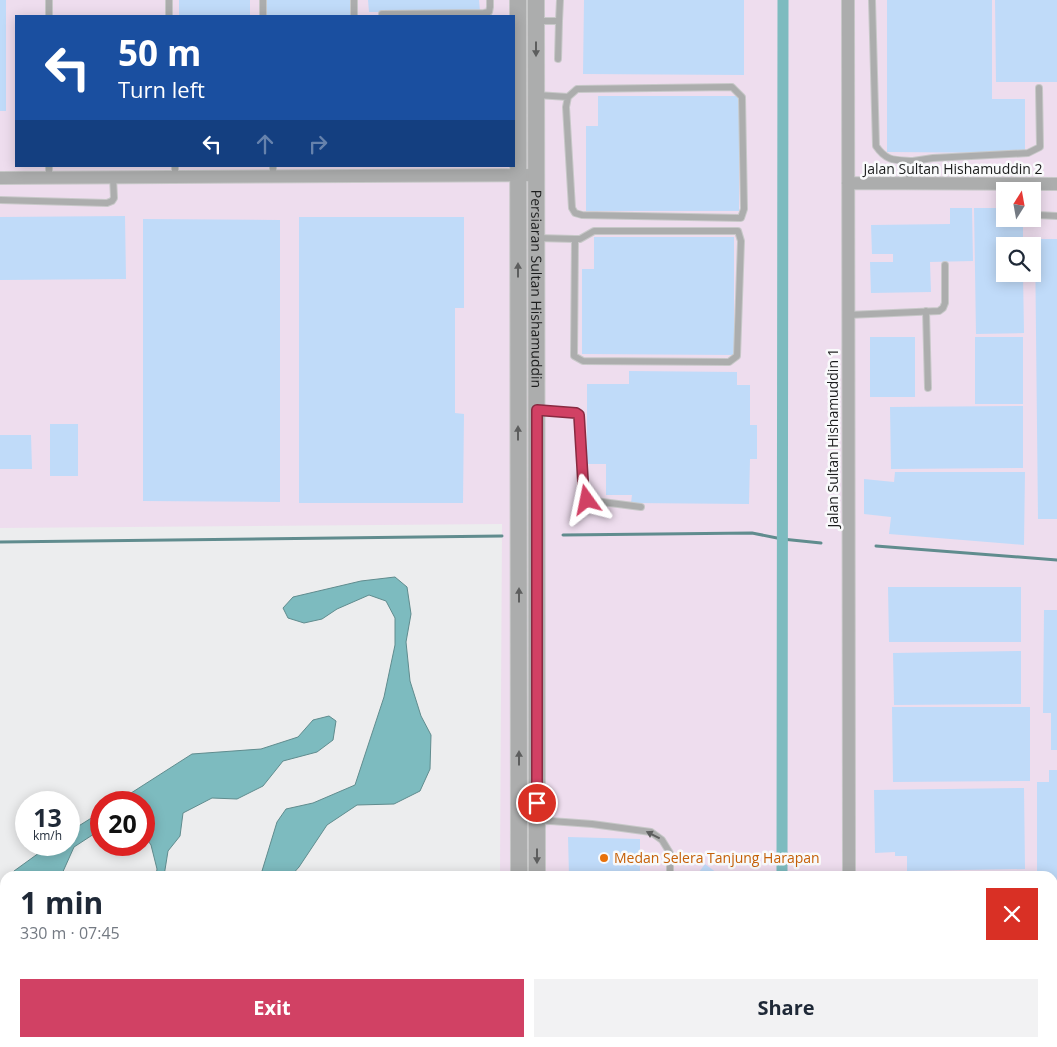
<!DOCTYPE html>
<meta charset="utf-8">
<style>
body{margin:0;font-family:"Open Sans",sans-serif;background:#f2f2f3;color:#1f2937;height:100vh;display:flex;flex-direction:column;font-size:19px;white-space:nowrap}
*{box-sizing:border-box;margin:0}
p{font-size:16px;color:#747a83}
.icon{flex:none;width:28px;height:28px;fill:none;stroke:currentColor;stroke-width:2;stroke-linecap:round;stroke-linejoin:round}
.map{position:relative;flex:1;overflow:hidden}
.drawer{position:absolute;left:0px;top:871px;width:1058px;height:176px;display:flex;flex-direction:column;background:#fff;border-radius:15px 15px 0 0;box-shadow:0 2px 12px #0003}
.drawer>*{flex:none}
.guide{position:absolute;left:15px;top:15px;width:500px;height:152px;border-radius:0px;box-shadow:0 2px 12px #0003;background:#1a4fa0;color:#fff;overflow:hidden}
.needle{width:32px;rotate:11deg}
.controls{position:absolute;left:996px;top:182px;display:grid;gap:10px}
.controls a{display:grid;place-items:center;width:45px;height:45px;border-radius:0px;background:#fff;box-shadow:0 2px 12px #0003;font-size:25px}
.speed{position:absolute;left:15px;top:791px;display:flex;gap:10px;font-size:25px;font-weight:700;text-align:center}
.speed>*{display:grid;place-content:center;width:65px;height:65px;border-radius:50%;background:#fff;box-shadow:0 2px 12px #0003;line-height:1}
.speed small{font-size:12px;font-weight:400}
.speed .limit{border:8px solid #d22;background:#fff;color:#111}
.pin{position:absolute;display:grid;place-items:center;width:42px;height:42px;color:#fff;margin:-21px;border:2px solid #fff;border-radius:50%;box-shadow:0 1px 5px #0007}
.me{position:absolute;width:55px;margin:-28px;rotate:348deg;stroke-linejoin:round;filter:drop-shadow(0 0 4px #0008)}
.turn{display:flex;align-items:center;gap:18px;height:105px;padding:0 20px;font-size:22px}
.turn .icon{width:65px;height:65px;stroke-width:2.5}
.turn b{display:block;font-size:35px;line-height:42px}
.lanes{display:flex;align-items:center;height:48px;padding:0 20px;background:#0003;justify-content:center;gap:25px;direction:ltr}
.lanes .off{opacity:.35}
.round{display:grid;place-items:center;flex:none;width:52px;height:52px;border-radius:0px;background:#f2f2f3}
.headline{display:flex;align-items:center;justify-content:space-between;height:85px;padding:0 20px}
h1{font-size:30px;font-weight:700;line-height:38px}
.button{display:flex;gap:10px;margin-top:auto;padding:10px 20px}
.button a{flex:1;height:58px;border-radius:0px;background:#d14164;color:#fff;font-size:20px;font-weight:700;line-height:58px;text-align:center}
.button a+a{background:#f2f2f3;color:#1f2937}
.map>svg:first-child{display:block}
.industrial{fill:#ede;fill-rule:evenodd}
.water{fill:#7dbbbf;stroke:#608c8e}
.lines{fill:none;stroke-linecap:round;stroke-linejoin:round}
.stream{stroke:#608c8e;stroke-width:3}
.canal{stroke:#7dbbbf;stroke-width:11}
.building{fill:#c0dbf9}
.service-casing{stroke:#c7c8c8;stroke-width:8}
.pedestrian-casing{stroke:#c7c8c8;stroke-width:12}
.minor-casing{stroke:#c7c8c8;stroke-width:14}
.tertiary-casing{stroke:#c7c8c8;stroke-width:18}
.path{stroke:#a4a5a6;stroke-width:2;stroke-dasharray:2.5 4;stroke-linecap:butt}
.service{stroke:#acadad;stroke-width:6}
.pedestrian{stroke:#acadad;stroke-width:10}
.minor{stroke:#acadad;stroke-width:12}
.tertiary{stroke:#acadad;stroke-width:16}
.oneway{fill:#5d5e5e}
.route-casing{stroke:#882a41;stroke-width:12}
.route{stroke:#d14164;stroke-width:9}
.food-dot{fill:#e8710a;stroke:#f9fafb;stroke-width:2}
.labels{text-anchor:middle;stroke-width:5;stroke-linejoin:round;paint-order:stroke}
.street-label{font-size:14px;fill:#1c1d1d;stroke:#f9fafb}
.food-label{font-size:14px;fill:#c56008;stroke:#f9fafb;text-anchor:start}
</style>
<div class="map">
<svg width="1057" height="1047" viewBox="0 0 1057 1047">
<rect width="100%" height="100%" fill="#ecedee"/>
<path class="industrial" d="M0,0H1057V930L1053,929L1052,876H500L502,524L0,528ZM16,16H514V166H16ZM1005,191H1032V219H1005ZM1005,246H1032V274H1005Z"/>
<path class="water" d="M395,577L407,587L411,614L406,642L410,681L421,716L431,735L430,769L420,791L394,804L357,805L327,825L299,867L291,876H259L262,871L277,822L286,809L313,803L355,785L384,697L395,645V618L386,601L369,595L337,609L322,619L304,623L288,618L283,608L293,597L361,581Z
M329,716L336,721L333,740L317,752L283,761L263,786L237,799L212,798L183,813L180,836L168,851L164,876H156L157,869L151,845L144,835V802H117L192,754L261,749L298,737L313,720Z
M101,812V831L97,832L74,847L61,876H10L14,871L50,845H69V832Z
M5,882V925H1L0,888Z"/>
<g class="lines">
<path class="stream" d="M563,535L752,533L782,539L821,543
M0,542L502,536
M876,546L1057,560"/>
<path class="canal" d="M782,876L783,0
M782,1047V1042"/>
</g>
<path class="building" d="M0,0H6V111H0Z
M179,0H250V16H179Z
M266,0H351V16H267Z
M368,0H479L480,12H369Z
M584,0H744V75L583,74Z
M887,0H992V99H1025V153L887,152Z
M995,0H1057V82H996Z
M598,96H739V211H586V126H598Z
M950,208H972L973,261L930,262L931,292L871,293L870,262H893V254H872L871,225L950,224Z
M974,208H1005V219H1023V246H1005V274H1023L1024,333L976,334Z
M125,216L126,279L0,280V217Z
M299,217H464V308H455V413L464,414L463,503H299Z
M143,219L280,220V502L143,501Z
M594,237H734V355L582,354V269H594Z
M1035,239H1057V519H1038Z
M870,337H915V397H870Z
M975,337H1023V404H975Z
M629,371L737,372V385H750V425H757V459H750L749,504L631,503L632,495H606V464H587V384H629Z
M1023,406V468L891,469L890,407Z
M50,424H78V476H50Z
M0,435H31L32,469H0Z
M895,472H1025L1024,545L889,534L891,517L864,514V479L894,482Z
M888,587H1021V642H889Z
M1044,610H1057V750H1051V713H1043Z
M1021,651V704L894,705L893,653Z
M892,707H1030V781L893,782Z
M1049,770H1057V890H1052V876H1037V782H1049Z
M1024,788L1025,869L907,871V856H895V852L875,853L874,790Z
M568,837L640,839V876H569Z
M705,864L721,876H696Z
M859,1042H926V1047H859Z"/>
<g class="lines">
<defs>
<path id="service" d="M49,0V16
M169,0V16
M263,0V16
M354,0V16
M872,0L876,146C887,162 895,160 913,161
M382,14L484,13L489,12L490,7V0
M538,21H559L560,0
M558,59L559,21
M732,87L742,97L744,209L741,218L582,215L575,213L572,208L566,107L568,97L577,89Z
M537,95L568,97
M175,166V177
M273,176V166
M49,178V166
M908,183L913,161L933,158L1028,153L1040,147L1039,88
M0,200L107,203L112,201L114,198L113,177
M1032,212L1038,215L1057,216
M537,238L575,239H580L594,231H738L741,241L737,356L729,362L583,361L574,356L575,239
M926,311L928,388
M848,315L939,311L943,308L945,303V265
M538,411L576,413L579,415L584,498L587,500L641,507
M537,820L592,824L651,832L662,840L670,853V876
M1052,1021L1057,1022
M1039,1047L1040,1042"/>
<path id="pedestrian" d="M507,1042V1047"/>
<path id="minor" d="M848,0L849,876
M0,178L537,175
M848,183L1057,184"/>
<g id="tertiary">
<path d="M518,0L519,876"/>
<path id="s1" d="M536,0L537,876"/>
<path d="M1052,952L1057,953"/>
<path d="M0,984L5,983"/>
</g>
</defs>
<use href="#service" class="service-casing"/>
<use href="#pedestrian" class="pedestrian-casing"/>
<use href="#minor" class="minor-casing"/>
<use href="#tertiary" class="tertiary-casing"/>
<path class="path" d="M1016,1047V1042"/>
<use href="#service" class="service"/>
<use href="#pedestrian" class="pedestrian"/>
<use href="#minor" class="minor"/>
<use href="#tertiary" class="tertiary"/>
</g>
<defs><path id="oneway-solid" d="M-6-.8H1V-3.2L6.5 0L1 3.2V.8H-6Z" transform="scale(1.25)"/></defs>
<g class="oneway">
<use href="#oneway-solid" transform="translate(536 49) rotate(90)"/>
<use href="#oneway-solid" transform="translate(518 270) rotate(-90)"/>
<use href="#oneway-solid" transform="translate(518 433) rotate(-90)"/>
<use href="#oneway-solid" transform="translate(519 595) rotate(-90)"/>
<use href="#oneway-solid" transform="translate(519 758) rotate(-90)"/>
<use href="#oneway-solid" transform="translate(653 835) rotate(-153)"/>
<use href="#oneway-solid" transform="translate(537 856) rotate(90)"/>
</g>
<g class="lines">
<defs>
<path id="route" d="M537,803V410L576,413L579,415L584,498L587,500"/>
</defs>
<use href="#route" class="route-casing"/>
<use href="#route" class="route"/>
</g>
<circle class="food-dot" cx="604" cy="858" r="5"/>
<g class="labels">
<g class="street-label">
<text x="953" y="174">Jalan Sultan Hishamuddin 2</text>
<text dy="5" stroke="none"><textPath href="#s1" startOffset="289">Persiaran Sultan Hishamuddin</textPath></text>
<text transform="translate(833 438) rotate(-90)" y="5">Jalan Sultan Hishamuddin 1</text>
</g>
<g class="food-label">
<text x="614" y="863">Medan Selera Tanjung Harapan</text>
</g>
</g>
</svg>
<div class="controls">
<a><svg class="needle" viewBox="-14 -14 28 28"><path d="M0-13l5 13h-10z" fill="#e53935"/><path d="M0 13l5-13h-10z" fill="#747a83"/></svg></a>
<a><svg class="icon" aria-label="search" viewBox="0 0 24 24"><circle cx="10" cy="10" r="6"/><path d="M15 15l6 6"/></svg></a>
</div>
<div class="speed"><div>13<small>km/h</small></div><div class="limit">20</div></div>
<div class="pin" style="left:537px;top:803px;background:#d93025"><svg class="icon" aria-label="arrive" viewBox="0 0 24 24"><path d="M6 21V4h12l-3 4 3 4H6"/></svg></div>
<svg class="me" style="left:587px;top:500px" viewBox="-20 -20 40 40"><path d="M0-17L14 15 0 8-14 15z" fill="#d14164" stroke="#fff" stroke-width="4"/></svg>
<div class="guide">
<div class="turn"><svg class="icon" aria-label="left" viewBox="0 0 24 24"><path d="M17 20v-9H6M10 6l-5 5 5 5"/></svg><div><b>50 m</b>Turn left</div></div>
<div class="lanes"><svg class="icon" aria-label="left" viewBox="0 0 24 24"><path d="M17 20v-9H6M10 6l-5 5 5 5"/></svg><svg class="icon off" aria-label="ahead" viewBox="0 0 24 24"><path d="M12 20V5M6 11l6-6 6 6"/></svg><svg class="icon off" aria-label="right" viewBox="0 0 24 24"><path d="M7 20v-9h11M14 6l5 5-5 5"/></svg></div>
</div>
<section class="drawer">
<div class="headline"><div><h1>1 min</h1><p>330 m · 07:45</p></div><a class="round" style="background:#d93025;color:#fff"><svg class="icon" aria-label="close" viewBox="0 0 24 24"><path d="M6 6l12 12M18 6L6 18"/></svg></a></div>
<div class="button"><a>Exit</a><a>Share</a></div>
</section>
</div>
